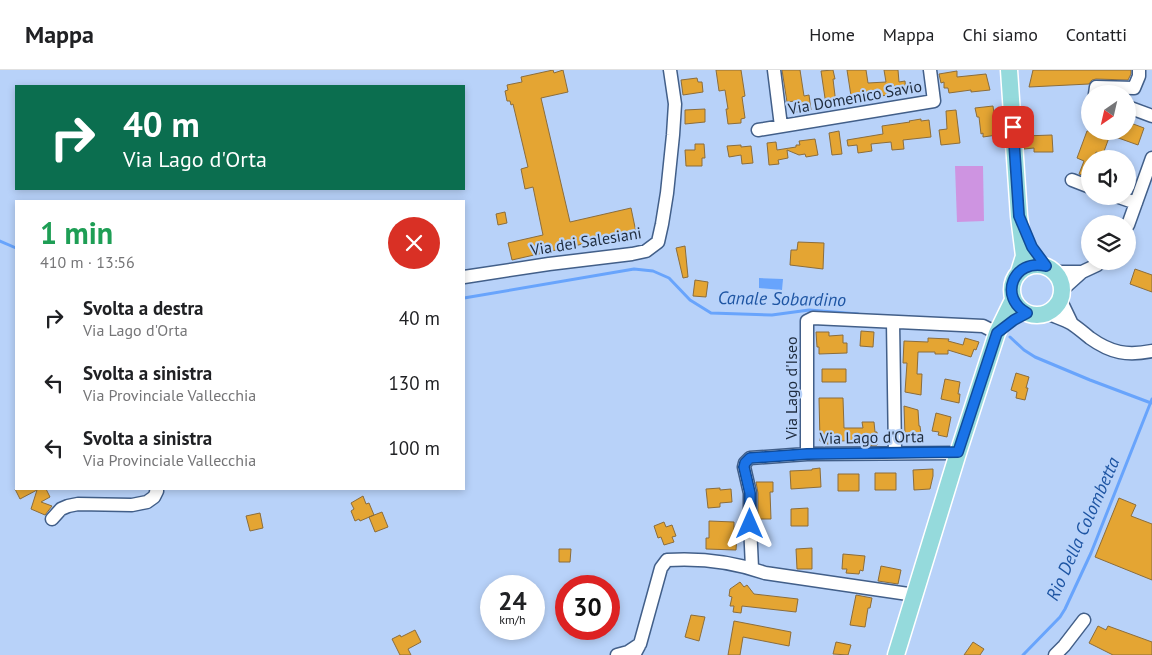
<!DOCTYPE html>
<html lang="it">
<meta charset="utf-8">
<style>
body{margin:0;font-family:"PT Sans",sans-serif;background:#f2f2f2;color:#202124;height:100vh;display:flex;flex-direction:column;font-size:19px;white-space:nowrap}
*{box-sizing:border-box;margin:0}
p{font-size:16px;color:#757577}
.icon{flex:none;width:28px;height:28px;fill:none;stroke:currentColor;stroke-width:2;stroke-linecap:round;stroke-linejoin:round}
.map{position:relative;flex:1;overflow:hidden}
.sheet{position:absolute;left:15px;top:130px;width:450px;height:290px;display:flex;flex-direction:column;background:#fff;border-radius:0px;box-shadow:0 2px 8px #0003}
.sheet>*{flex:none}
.top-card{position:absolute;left:15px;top:15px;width:450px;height:105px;border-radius:0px;box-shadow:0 2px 8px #0003;background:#0b6e4f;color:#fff;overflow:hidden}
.needle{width:32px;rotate:214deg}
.fabs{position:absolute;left:1081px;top:15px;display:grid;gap:10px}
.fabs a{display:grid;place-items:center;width:55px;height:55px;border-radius:50%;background:#fff;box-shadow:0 2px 8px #0003;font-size:25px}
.speed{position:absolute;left:480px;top:505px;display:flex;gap:10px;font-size:25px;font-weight:700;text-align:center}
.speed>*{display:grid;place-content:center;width:65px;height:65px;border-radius:50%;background:#fff;box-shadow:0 2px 8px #0003;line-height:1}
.speed small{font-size:12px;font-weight:400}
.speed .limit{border:8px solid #d22;background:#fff;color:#111}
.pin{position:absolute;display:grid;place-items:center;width:42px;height:42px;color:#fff;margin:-21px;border-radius:10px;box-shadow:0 2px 8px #0006}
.me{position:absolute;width:55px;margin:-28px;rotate:0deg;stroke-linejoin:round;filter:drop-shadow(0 0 4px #0008)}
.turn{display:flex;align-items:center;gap:18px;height:105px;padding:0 25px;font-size:22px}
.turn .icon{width:65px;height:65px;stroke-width:2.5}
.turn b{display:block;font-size:35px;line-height:42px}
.round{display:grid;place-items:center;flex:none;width:52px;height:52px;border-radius:26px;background:#f2f2f2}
.summary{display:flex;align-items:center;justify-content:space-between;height:85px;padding:0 25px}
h1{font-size:30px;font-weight:700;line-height:38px;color:#1e9e55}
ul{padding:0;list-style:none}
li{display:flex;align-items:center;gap:15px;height:65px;padding:0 25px}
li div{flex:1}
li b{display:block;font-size:19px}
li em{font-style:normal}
header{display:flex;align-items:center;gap:30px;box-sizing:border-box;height:70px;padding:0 25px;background:#fff;border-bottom:1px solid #e0e0e0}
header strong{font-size:24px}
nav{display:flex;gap:28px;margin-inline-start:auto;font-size:18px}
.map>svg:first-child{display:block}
.green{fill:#ce94e1}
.water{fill:#68a4fc}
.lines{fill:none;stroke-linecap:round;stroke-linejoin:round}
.stream{stroke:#68a4fc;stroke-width:3}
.building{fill:#e4a533;stroke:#8b6d3c}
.minor-casing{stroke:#425f89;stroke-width:15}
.major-casing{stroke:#fff;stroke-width:19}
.minor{stroke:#fff;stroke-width:12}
.major{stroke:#95dadc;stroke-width:16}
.route-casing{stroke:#114b97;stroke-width:12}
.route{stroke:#1a73e8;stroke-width:9}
.labels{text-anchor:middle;stroke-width:4.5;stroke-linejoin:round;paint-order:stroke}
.street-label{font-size:16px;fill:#1f2c3e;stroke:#b8d2f9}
.water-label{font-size:18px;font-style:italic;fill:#1e55a3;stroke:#b8d2f9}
</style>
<header>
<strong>Mappa</strong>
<nav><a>Home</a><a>Mappa</a><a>Chi siamo</a><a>Contatti</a></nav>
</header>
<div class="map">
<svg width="1152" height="585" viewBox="0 0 1152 585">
<rect width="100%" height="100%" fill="#b8d2f9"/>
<path class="green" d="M955,96H983L984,151L957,152Z"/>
<path class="water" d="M759,208L783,209L782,220L759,218Z"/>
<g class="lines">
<path class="stream" d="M0,171L16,178
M464,228L634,199L653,201L669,208L690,230L711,243L772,245L809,240L858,244
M1010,267L1024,280L1035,287L1090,310L1151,333
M1023,585L1060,547L1065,539L1091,483L1152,329"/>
</g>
<path class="building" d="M553,0L554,3L563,0L568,22L541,28L570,152L631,138L636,162L512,190L508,173L543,165L533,117L525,119L521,99L528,97L513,34L511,35L510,31H507L505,21L508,20L507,15L522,12L521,7Z
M716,0H741L745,26L742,27L745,48L741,49V53L728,54L726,39H728L725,20L719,21Z
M782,0H800L804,26L809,25L811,40L796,42L795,31L787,32Z
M833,0L835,9H833L836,34L826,35L821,1Z
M847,0H866L868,13L886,12L884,0H898L899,12L905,11L906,23L880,26V23L851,26Z
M1033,0H1131V4L1128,10L1096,9L1092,10L1089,14L1029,17Z
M957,1V7L986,4L990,20L971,22V20L949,23L948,18H944V12L941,13L939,4Z
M697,8L698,12H702L703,22L683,25L681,10Z
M993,36L997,65L983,67V63L981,64L979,47H977L975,38Z
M705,39V52L685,54V40Z
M956,40L960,73L941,75L939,60L947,59L946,41Z
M921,49V51L929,50L931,67L903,70L904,79L892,80L891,72L871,74L872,81L858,83L857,75L848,76L847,70L883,64L882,56L910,52L909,51Z
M1128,52L1144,58L1138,75L1110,65L1103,84L1096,82L1094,89H1090V108L1079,104L1084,91L1077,88L1087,61H1128Z
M839,61L842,84L832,85L829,63Z
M1052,65L1053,82H1034V78L1024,79V66Z
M815,69L818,85L806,87L805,84L799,85L787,80L788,88L778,90L779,94L769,95L767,73L776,72L777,80L796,77V75H800L799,71Z
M695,74H704L705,88H702V96H686L685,80H695Z
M741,75V77L751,76L753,93L742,94L741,85L729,87L727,76Z
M505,142L507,153L498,155L496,144Z
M798,172L824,173L823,199L790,195L791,180H797Z
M685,176L688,207L683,208L676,178Z
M1135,199L1152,205V222L1130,214Z
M695,210L708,212L706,227L693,226Z
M861,261L874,262L873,277L860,276Z
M816,262H829V266L843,265V273H847V283L819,284V277H817Z
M928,268L949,269L948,271L963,275L965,268L979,272L976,280L974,279L971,287L948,280V284H935V282H918L917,304H922L921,325L905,322L907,293H903L904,271L928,272Z
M822,299H846V312H822Z
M1016,303L1029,307L1026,318H1028L1025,330L1016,328L1017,322L1011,320Z
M945,309L960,312L958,324H960L959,333L941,329Z
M819,328H843L844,358H863L862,352H874L875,362H877V375L863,376V370L841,371V373L827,374V371H820Z
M904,336L918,340L919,356H920L921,364H913V366H905Z
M936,343L951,347L947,367L938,365L939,362L932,361Z
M820,398L821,417L791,419L790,401L812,400V399Z
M933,399V406L930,419L914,420L913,400Z
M875,403H896V420H875Z
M838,404H859V421H838Z
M756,412H773V422H770L771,449H758V423Z
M720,418V420L731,419L732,432L720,433V437L708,438L706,419Z
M15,419H46L50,427L41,432L52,436L45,445L31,439L37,420L20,429Z
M363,426L366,434L369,433L374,445L360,451L359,449L355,451L351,441L354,439L351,433Z
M1119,428L1136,435L1131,446L1152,454V510L1095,487Z
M808,438V456H791V439Z
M382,442L388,457L375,462L369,447Z
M260,443L263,458L250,461L246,446Z
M709,451L734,452V466H737L736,480L706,479V468H709Z
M664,452L666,457L672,455L676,466L672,467L674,472L664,475L661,467L658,468L654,456Z
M812,478V499H797L796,479Z
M559,479H571L570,492H559Z
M843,484L865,486L863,501L860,500L859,504L846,503L847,499H842Z
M881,496L901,500L898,514L878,511Z
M740,512L744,517L747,515L754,524L798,529L796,542L742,536L741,543L733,542L734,536H730L732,527L729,526L730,519Z
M856,525L872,528L870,538H868L865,557L850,555Z
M691,545L705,547L699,571L685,567Z
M734,551L791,562L789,576L743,567L740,585H728Z
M1098,556L1106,560L1108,556L1152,572V585H1113L1089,573Z
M415,560L421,572L408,579L411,585H400L392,569L400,565L401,567Z
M836,572L851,575L848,585L833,584Z
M973,572L984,579L980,585H964Z"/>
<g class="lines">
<defs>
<path id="minor" d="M774,0L781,56
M1095,24L1096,17L1134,18L1139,6V0
M1128,37L1152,46
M758,60L934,31L930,0
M1072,110L1090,117
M1116,126L1136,133
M1128,155L1152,88
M1055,202H1082
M464,207L549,194L632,184L646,181L658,172L662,154L667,123L673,65L675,34L670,0
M1062,220L1082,202L1097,195L1102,191
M1060,229L1072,254
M1047,243C1055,247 1064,249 1072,254C1078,258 1084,263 1090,268C1111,283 1127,286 1152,281
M893,252L895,383
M807,384V251L813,248L983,256L997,263
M52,449L61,439L68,436L78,434L132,435L147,432L154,427L157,421L156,419
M752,498L750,454V423L744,397L745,393L750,388L807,384L958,383
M617,585L628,582L640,574
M634,585L640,574L661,498L667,490C699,488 734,492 765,503L915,525
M1055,585L1064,576L1084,550"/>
<path id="major" d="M1009,0L1019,146L1024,186L1019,202
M1012 220a25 25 0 1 1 50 0a25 25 0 1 1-50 0Z
M896,585L958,383L997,263L1013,230"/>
</defs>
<use href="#minor" class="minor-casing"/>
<use href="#major" class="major-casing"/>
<use href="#minor" class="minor"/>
<use href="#major" class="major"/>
</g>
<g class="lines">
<defs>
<path id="route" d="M750,454V423L744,397L745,393L750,388L807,384L958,382L997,263L1014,250L1027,243C998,228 1013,188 1046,196L1032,177L1019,146L1013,57"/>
</defs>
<use href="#route" class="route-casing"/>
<use href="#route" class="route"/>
</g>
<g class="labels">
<g class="street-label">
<text transform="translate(855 27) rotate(-10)" y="6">Via Domenico Savio</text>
<text transform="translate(586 171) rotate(-9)" y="6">Via dei Salesiani</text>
<text transform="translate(791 318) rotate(-90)" y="6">Via Lago d'Iseo</text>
<text transform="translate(872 367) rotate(-1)" y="6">Via Lago d'Orta</text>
</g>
<g class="water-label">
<text transform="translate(782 229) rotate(1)" y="6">Canale Sobardino</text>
<text transform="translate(1083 459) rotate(-66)" y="6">Rio Della Colombetta</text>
</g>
</g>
</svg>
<div class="fabs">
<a><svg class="needle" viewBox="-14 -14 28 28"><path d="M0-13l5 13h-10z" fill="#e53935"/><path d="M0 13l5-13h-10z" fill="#757577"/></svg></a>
<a><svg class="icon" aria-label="sound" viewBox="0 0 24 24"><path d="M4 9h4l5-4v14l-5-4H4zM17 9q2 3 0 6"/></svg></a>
<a><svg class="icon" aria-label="layers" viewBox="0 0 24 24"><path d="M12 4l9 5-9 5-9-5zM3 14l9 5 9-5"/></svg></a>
</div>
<div class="speed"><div>24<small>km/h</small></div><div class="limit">30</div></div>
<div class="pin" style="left:1013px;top:57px;background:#d93025"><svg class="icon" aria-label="arrive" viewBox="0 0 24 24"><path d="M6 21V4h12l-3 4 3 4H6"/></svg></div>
<svg class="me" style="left:750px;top:454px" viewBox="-20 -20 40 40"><path d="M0-17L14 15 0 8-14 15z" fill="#1a73e8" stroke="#fff" stroke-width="4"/></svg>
<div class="top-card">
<div class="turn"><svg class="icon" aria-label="right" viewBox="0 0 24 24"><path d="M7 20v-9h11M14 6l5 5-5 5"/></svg><div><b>40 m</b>Via Lago d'Orta</div></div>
</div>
<section class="sheet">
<div class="summary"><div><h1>1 min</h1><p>410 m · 13:56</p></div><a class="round" style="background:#d93025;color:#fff"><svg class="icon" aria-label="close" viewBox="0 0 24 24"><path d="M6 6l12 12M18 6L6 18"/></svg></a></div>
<ul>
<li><svg class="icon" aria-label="right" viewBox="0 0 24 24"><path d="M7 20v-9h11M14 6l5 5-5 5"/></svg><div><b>Svolta a destra</b><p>Via Lago d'Orta</p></div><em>40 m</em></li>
<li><svg class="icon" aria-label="left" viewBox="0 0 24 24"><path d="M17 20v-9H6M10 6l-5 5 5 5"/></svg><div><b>Svolta a sinistra</b><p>Via Provinciale Vallecchia</p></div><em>130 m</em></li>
<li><svg class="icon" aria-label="left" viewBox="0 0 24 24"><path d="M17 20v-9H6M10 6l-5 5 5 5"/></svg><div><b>Svolta a sinistra</b><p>Via Provinciale Vallecchia</p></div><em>100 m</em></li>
</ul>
</section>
</div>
